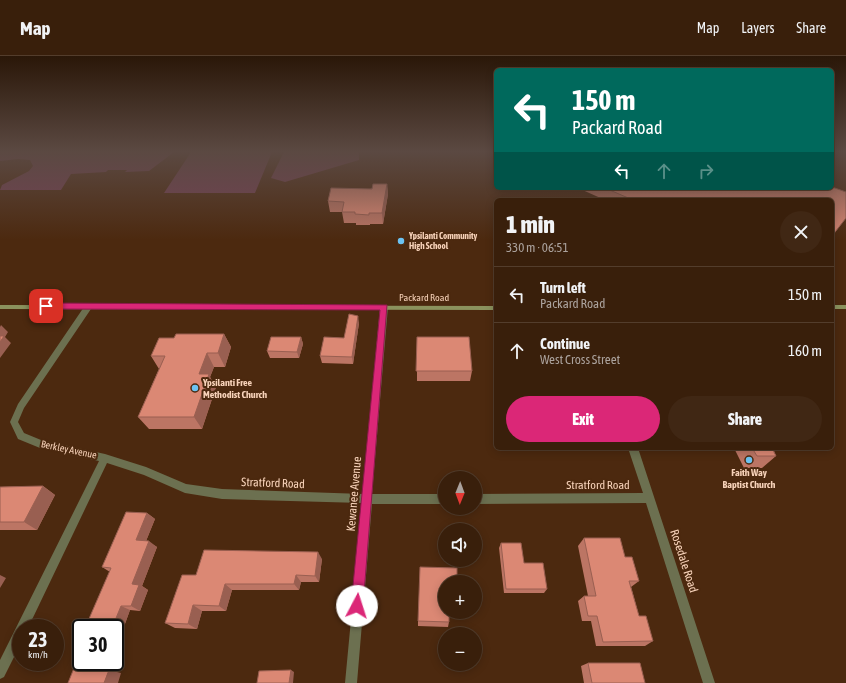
<!DOCTYPE html>
<meta charset="utf-8">
<style>
body{margin:0;font-family:"Asap Condensed",sans-serif;background:#402714;color:#f1f3f6;height:100vh;display:flex;flex-direction:column;font-size:15px;white-space:nowrap}
*{box-sizing:border-box;margin:0}
p{font-size:13px;color:#aba29d}
.icon{flex:none;width:22px;height:22px;fill:none;stroke:currentColor;stroke-width:2;stroke-linecap:round;stroke-linejoin:round}
.map{position:relative;flex:1;overflow:hidden}
.sheet{position:absolute;left:494px;top:142px;width:340px;height:252px;display:flex;flex-direction:column;background:#391f0b;border-radius:6px;box-shadow:0 2px 10px #0003,0 0 0 1px #533d2c}
.sheet>*{flex:none}
.banner{position:absolute;left:494px;top:12px;width:340px;height:122px;border-radius:6px;box-shadow:0 2px 10px #0003,0 0 0 1px #533d2c;background:#00695c;color:#fff;overflow:hidden}
.needle{width:26px;rotate:181deg}
.controls{position:absolute;left:438px;top:415px;display:grid;gap:8px}
.controls a{display:grid;place-items:center;width:44px;height:44px;border-radius:50%;background:#391f0b;box-shadow:0 2px 10px #0003,0 0 0 1px #533d2c;font-size:20px}
.speed{position:absolute;left:12px;top:563px;display:flex;gap:8px;font-size:20px;font-weight:700;text-align:center}
.speed>*{display:grid;place-content:center;width:52px;height:52px;border-radius:50%;background:#391f0b;box-shadow:0 2px 10px #0003,0 0 0 1px #533d2c;line-height:1}
.speed small{font-size:10px;font-weight:400}
.speed .limit{border:2px solid #111;border-radius:6px;background:#fff;color:#111}
.pin{position:absolute;display:grid;place-items:center;width:34px;height:34px;color:#fff;margin:-17px;border-radius:8px;box-shadow:0 2px 6px #0006}
.me{position:absolute;width:44px;margin:-22px;rotate:5deg;stroke-linejoin:round;filter:drop-shadow(0 0 3px #0008)}
.turn{display:flex;align-items:center;gap:14px;height:84px;padding:0 12px;font-size:18px}
.turn .icon{width:52px;height:52px;stroke-width:2.5}
.turn b{display:block;font-size:28px;line-height:34px}
.lanes{display:flex;align-items:center;height:38px;padding:0 12px;background:#0003;justify-content:center;gap:20px;direction:ltr}
.lanes .off{opacity:.35}
.round{display:grid;place-items:center;flex:none;width:42px;height:42px;border-radius:21px;background:#402714}
.headline{display:flex;align-items:center;justify-content:space-between;height:68px;padding:0 12px}
h1{font-size:24px;font-weight:800;line-height:30px}
.button{display:flex;gap:8px;margin-top:auto;padding:8px 12px}
.button a{flex:1;height:46px;border-radius:24px;background:#db2777;color:#fff;font-size:16px;font-weight:800;line-height:46px;text-align:center}
.button a+a{background:#402714;color:#f1f3f6}
ul{padding:0;list-style:none}
li{display:flex;align-items:center;gap:12px;height:56px;padding:0 12px;border-top:1px solid #533d2c}
li div{flex:1}
li b{display:block;font-size:15px}
li em{font-style:normal}
header{display:flex;align-items:center;gap:24px;box-sizing:border-box;height:56px;padding:0 20px;background:#391f0b;border-bottom:1px solid #533d2c}
header strong{font-size:19px}
nav{display:flex;gap:22px;margin-inline-start:auto;font-size:14px}
.map>svg:first-child{display:block}
.green{fill:#764056}
.lines{fill:none;stroke-linecap:round;stroke-linejoin:round}
.minor{fill:#6c7050;fill-rule:evenodd}
.secondary{fill:#8b925d;fill-rule:evenodd}
.wall{fill:#bc7564}
.shaded-wall{fill:#995f51}
.building{fill:#db8874;stroke:#995f51}
.route{fill:#db2777;stroke:#8e194d}
.poi-dot{fill:#6cc3f2;stroke:#4c290f;stroke-width:1.5}
.labels{text-anchor:middle;stroke-width:4;stroke-linejoin:round;paint-order:stroke}
.far-poi-label{font-size:9px;font-weight:bold;fill:#f7d2b9;stroke:#4c290f;text-anchor:start}
.street-label{font-size:10px;fill:#f7d2b9;stroke:#4c290f}
.poi-label{font-size:10px;font-weight:bold;fill:#f7d2b9;stroke:#4c290f;text-anchor:start}
.near-street-label{font-size:12px;fill:#f7d2b9;stroke:#4c290f}
</style>
<header>
<strong>Map</strong>
<nav><a>Map</a><a>Layers</a><a>Share</a></nav>
</header>
<div class="map">
<svg width="846" height="627" viewBox="0 0 846 627">
<rect width="100%" height="100%" fill="#4c290f"/>
<path class="green" d="M0,96H174L149,115L125,116L127,114H108L106,116L71,118L61,134H0L2,129L29,115L33,110L30,104L18,103L0,105Z
M191,96H272L255,137H164Z
M284,96H359V104L285,126L271,122Z"/>
<g class="lines">
<path class="minor" d="M86,248H92L93,250L24,352L18,366L24,377L41,384L105,398L146,411L186,428L222,433L363,438L380,251L381,249H387L388,251L372,438H445V448H372L357,627H345L362,447L222,443L185,437L144,419L107,407L28,572H21V587L4,621L0,623V604L99,405L40,392L18,383L10,366L18,348Z
M628,392H638L715,627H703L646,447L475,448V438L643,437Z"/>
<path class="secondary" d="M0,249L496,250V254L0,253Z
M832,249H846V253H832Z"/>
</g>
<path class="wall" d="M387,128L388,138L383,168H370V169H356V167H344L342,156H330L328,145Z
M578,132H832V144H605Z
M359,267L353,308L322,307L320,300L344,282Z
M224,278L231,291L225,311H214L210,321L216,331L202,373H149L138,361L159,313L151,300L174,282Z
M301,281L303,288L299,302H270L267,295Z
M417,281L472,315L470,325H417Z
M734,392H804L800,395H774L776,400L762,412H744Z
M43,430L55,439L37,474H0V431Z
M147,457L155,463L146,485L157,491L142,530L148,534L140,555L130,554L118,587H115V572L110,516L102,511Z
M584,482L625,501L639,525L631,531L639,560L653,585L645,590H596L591,565H582L578,545L584,540H588L578,490Z
M501,487L524,507L547,533L544,537H504L499,492Z
M322,503L319,526H301L299,534H232L226,555H202L197,573L175,572L165,567L196,519Z
M445,526L449,566L448,571L418,570V565Z
M588,607L645,627H584L581,610Z"/>
<path class="shaded-wall" d="M387,128L388,138L383,168L382,157Z
M358,260L359,267L353,308L352,301Z
M1,269L8,276L5,281L11,287L0,302V271Z
M224,278L231,291L225,311L218,297Z
M301,281L303,288L299,302L297,296Z
M207,297L214,311L210,321L216,331L202,373L194,361L199,318Z
M43,430L55,439L37,474L24,466Z
M147,457L155,463L144,490L136,484Z
M149,485L157,491L142,530L148,534L140,555L131,550L132,528Z
M318,496L322,503L319,526L315,520Z
M0,519L6,522L0,532Z
M296,519L301,526L299,534L294,528Z
M225,528L232,534L226,555L219,550Z
M193,549L202,555L197,573L188,568Z
M121,550L130,554L118,587L115,586V572H112Z
M109,614L121,617L118,627H104Z
M291,614L294,616L293,627H289Z"/>
<path class="building" d="M373,128H387L382,157H369V159L355,158V156H342L344,146L328,145L331,132L372,133Z
M832,131L846,136V162L832,180V144H633L605,132H832Z
M349,258L358,260L352,301L320,300L324,281L344,282Z
M176,278H224L218,297H207L199,318H209L194,361H138L165,300H151L159,282H174Z
M0,280H4L0,286Z
M271,281H301L297,296L267,295Z
M417,281H469L472,315H416Z
M752,392H772L776,400H757Z
M43,430L24,466H0V431Z
M126,456L147,457L136,484L149,485L132,528L139,529L131,550H121L112,572H85L111,512L102,511Z
M584,482H620L625,501H632L639,525H629L639,560H646L653,585L603,586L597,560H588L584,540H596Z
M501,487H521L524,507H543L547,533H506Z
M204,494L318,496L315,520L296,519L294,528H225L219,550L193,549L188,568L165,567L182,519H196Z
M420,511L457,512V526H445V556H449V566L418,565Z
M588,607H640L645,627H592Z
M74,612L109,614L104,627H68Z
M291,614L289,627H257L259,615Z"/>
<linearGradient id="sky" x2="0" y2="1"><stop stop-color="#2a1708"/><stop offset="0.52" stop-color="#5b4942"/><stop offset="1" stop-color="#5b4942" stop-opacity="0"/></linearGradient>
<rect width="846" height="184" fill="url(#sky)"/>
<path class="route" d="M46,247L387,249L363,550L362,555L357,557L352,555L351,550L380,254L46,253L42,250Z"/>
<g class="poi-dot">
<circle cx="401" cy="185" r="4"/>
<circle cx="195" cy="332" r="4"/>
<circle cx="749" cy="404" r="4"/>
</g>
<g class="labels">
<g class="far-poi-label">
<text x="409" y="183">Ypsilanti Community<tspan x="409" dy="10">High School</tspan></text>
</g>
<g class="street-label">
<text x="424" y="245">Packard Road</text>
<text transform="translate(69 393) rotate(12)" y="4">Berkley Avenue</text>
</g>
<g class="poi-label">
<text x="203" y="330">Ypsilanti Free<tspan x="203" dy="12">Methodist Church</tspan></text>
<text x="749" y="420" text-anchor="middle">Faith Way<tspan x="749" dy="12">Baptist Church</tspan></text>
</g>
<g class="near-street-label">
<text transform="translate(273 427) rotate(2)" y="4">Stratford Road</text>
<text x="598" y="433">Stratford Road</text>
<text transform="translate(354 438) rotate(-85)" y="4">Kewanee Avenue</text>
<text transform="translate(684 505) rotate(72)" y="4">Rosedale Road</text>
</g>
</g>
</svg>
<div class="controls">
<a><svg class="needle" viewBox="-14 -14 28 28"><path d="M0-13l5 13h-10z" fill="#e53935"/><path d="M0 13l5-13h-10z" fill="#aba29d"/></svg></a>
<a><svg class="icon" aria-label="sound" viewBox="0 0 24 24"><path d="M4 9h4l5-4v14l-5-4H4zM17 9q2 3 0 6"/></svg></a>
<a>+</a>
<a>−</a>
</div>
<div class="speed"><div>23<small>km/h</small></div><div class="limit">30</div></div>
<div class="pin" style="left:46px;top:250px;background:#d93025"><svg class="icon" aria-label="arrive" viewBox="0 0 24 24"><path d="M6 21V4h12l-3 4 3 4H6"/></svg></div>
<svg class="me" style="left:357px;top:550px" viewBox="-20 -20 40 40"><circle r="19" fill="#fff"/><path d="M0-13L10 11 0 6-10 11z" fill="#db2777"/></svg>
<div class="banner">
<div class="turn"><svg class="icon" aria-label="left" viewBox="0 0 24 24"><path d="M17 20v-9H6M10 6l-5 5 5 5"/></svg><div><b>150 m</b>Packard Road</div></div>
<div class="lanes"><svg class="icon" aria-label="left" viewBox="0 0 24 24"><path d="M17 20v-9H6M10 6l-5 5 5 5"/></svg><svg class="icon off" aria-label="ahead" viewBox="0 0 24 24"><path d="M12 20V5M6 11l6-6 6 6"/></svg><svg class="icon off" aria-label="right" viewBox="0 0 24 24"><path d="M7 20v-9h11M14 6l5 5-5 5"/></svg></div>
</div>
<section class="sheet">
<div class="headline"><div><h1>1 min</h1><p>330 m · 06:51</p></div><a class="round"><svg class="icon" aria-label="close" viewBox="0 0 24 24"><path d="M6 6l12 12M18 6L6 18"/></svg></a></div>
<ul>
<li><svg class="icon" aria-label="left" viewBox="0 0 24 24"><path d="M17 20v-9H6M10 6l-5 5 5 5"/></svg><div><b>Turn left</b><p>Packard Road</p></div><em>150 m</em></li>
<li><svg class="icon" aria-label="ahead" viewBox="0 0 24 24"><path d="M12 20V5M6 11l6-6 6 6"/></svg><div><b>Continue</b><p>West Cross Street</p></div><em>160 m</em></li>
</ul>
<div class="button"><a>Exit</a><a>Share</a></div>
</section>
</div>
